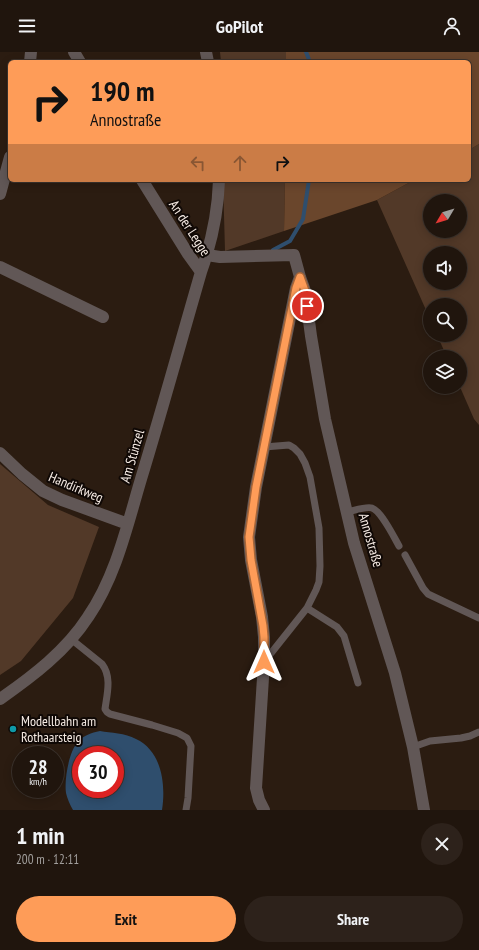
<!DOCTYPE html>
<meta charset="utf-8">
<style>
body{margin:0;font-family:"PT Sans Narrow",sans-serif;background:#2d221b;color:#f1f3f6;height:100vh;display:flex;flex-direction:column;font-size:15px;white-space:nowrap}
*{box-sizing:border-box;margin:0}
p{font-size:13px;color:#a29f9d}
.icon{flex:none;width:22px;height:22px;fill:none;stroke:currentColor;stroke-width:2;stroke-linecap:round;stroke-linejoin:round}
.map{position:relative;height:758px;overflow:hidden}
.sheet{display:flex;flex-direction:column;background:#20150d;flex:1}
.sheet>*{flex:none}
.guide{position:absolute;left:8px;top:8px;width:463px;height:122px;border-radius:6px;box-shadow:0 2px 10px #0003,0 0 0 1px #3d342e;background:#fe9c58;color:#111;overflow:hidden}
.needle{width:26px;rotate:232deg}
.fabs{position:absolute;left:423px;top:142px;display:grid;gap:8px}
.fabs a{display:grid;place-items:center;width:44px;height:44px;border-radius:50%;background:#20150d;box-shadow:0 2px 10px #0003,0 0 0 1px #3d342e;font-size:20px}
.speed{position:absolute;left:12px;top:694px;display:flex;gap:8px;font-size:20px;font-weight:700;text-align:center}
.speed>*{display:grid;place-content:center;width:52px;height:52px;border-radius:50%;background:#20150d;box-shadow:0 2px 10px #0003,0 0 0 1px #3d342e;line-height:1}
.speed small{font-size:10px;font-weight:400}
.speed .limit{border:6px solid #d22;background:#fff;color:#111}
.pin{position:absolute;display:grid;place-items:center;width:34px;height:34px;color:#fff;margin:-17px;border:2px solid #fff;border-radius:50%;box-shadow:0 1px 4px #0007}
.me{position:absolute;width:44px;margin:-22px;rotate:0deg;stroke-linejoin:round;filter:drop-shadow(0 0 3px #0008)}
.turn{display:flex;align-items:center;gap:14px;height:84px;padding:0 16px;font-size:18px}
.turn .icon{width:52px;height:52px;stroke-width:2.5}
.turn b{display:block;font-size:28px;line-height:34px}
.lanes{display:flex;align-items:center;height:38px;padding:0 16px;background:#0003;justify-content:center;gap:20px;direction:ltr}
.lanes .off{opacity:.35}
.round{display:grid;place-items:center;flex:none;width:42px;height:42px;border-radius:21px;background:#2d221b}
.head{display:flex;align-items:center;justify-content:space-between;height:68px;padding:0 16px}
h1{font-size:24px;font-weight:800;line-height:30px}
.action{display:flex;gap:8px;margin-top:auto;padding:8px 16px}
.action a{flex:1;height:46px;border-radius:24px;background:#fe9c58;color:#111;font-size:16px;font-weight:800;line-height:46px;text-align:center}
.action a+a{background:#2d221b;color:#f1f3f6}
header{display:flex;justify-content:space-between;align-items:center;height:52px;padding:0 16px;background:#20150d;font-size:18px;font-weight:800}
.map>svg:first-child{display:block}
.green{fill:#523928;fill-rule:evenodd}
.forest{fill:#6a462c}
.water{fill:#2f4e6d;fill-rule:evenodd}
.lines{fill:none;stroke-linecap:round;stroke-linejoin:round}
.stream{stroke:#2f4e6d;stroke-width:4}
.lane{stroke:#615756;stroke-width:7}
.street{stroke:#615756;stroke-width:12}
.route-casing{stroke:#a56539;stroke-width:10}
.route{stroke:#fe9c58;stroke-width:7}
.culture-dot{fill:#0f9aa8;stroke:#0f0805;stroke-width:1.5}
.labels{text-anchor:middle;stroke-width:4;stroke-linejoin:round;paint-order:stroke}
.street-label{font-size:14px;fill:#f6ebe4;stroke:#0f0805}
.poi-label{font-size:14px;fill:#f6ebe4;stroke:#0f0805;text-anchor:start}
</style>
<header><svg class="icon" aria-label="menu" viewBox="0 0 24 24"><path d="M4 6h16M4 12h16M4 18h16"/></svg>GoPilot<svg class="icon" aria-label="person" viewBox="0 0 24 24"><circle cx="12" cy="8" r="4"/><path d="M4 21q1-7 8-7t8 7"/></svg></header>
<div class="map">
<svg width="479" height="758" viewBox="0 0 479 758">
<rect width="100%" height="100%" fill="#2b1c11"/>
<path class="green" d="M220,0H286V10H221Z
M479,92V373L474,367L460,335V305H447L437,283H460V253H430V267L377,148L414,128H469V98ZM430,149H460V179H430ZM430,201H460V231H430Z
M223,128H285L284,179L225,199Z
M0,412L48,453L99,475L73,546L21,609L0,623Z"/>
<path class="forest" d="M286,0H479V92L469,98V10H286Z
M285,128H414L377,148L284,179Z"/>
<path class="water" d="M100,679C111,681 125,681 136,687C162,699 166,733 162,758H73C70,753 67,746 66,741C64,728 69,699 78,690C84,683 91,681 100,679ZM81,703H115V737H81Z"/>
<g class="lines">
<path class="stream" d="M306,0L310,10
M273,198L290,189L303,167L309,128"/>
<path class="lane" d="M264,395L289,393L294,396L300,402L305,411L310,425L319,476L320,514L319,530L316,538L307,556L264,610
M347,460C353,459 366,454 372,456C381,459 394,485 399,494
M405,503L423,536L428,542L479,566
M307,556L337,575L344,584L358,631
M71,587L102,612C112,625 107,642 105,657L107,660L110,662L152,673L178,681L187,686L191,694L188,746L186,758
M413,695L430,689L461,686L470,684L479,680"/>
<path class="street" d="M74,0L80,10
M206,0L208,10
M30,10L31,0
M142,128L188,202L201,220
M0,142L10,105
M207,203L220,205L294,203L300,225L305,239L311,284L325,367L354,491L395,621L413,695L424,758
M0,215L103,265
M0,401L22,422L43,439L62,448L128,472
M0,647C33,624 66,599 88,565C116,524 127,474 141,427C162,358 181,289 201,220C212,189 218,161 219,128
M264,758L259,748L256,736L264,610V585L262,565L251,508L249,485L256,435L296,236L300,225"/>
</g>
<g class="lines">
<defs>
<path id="route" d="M264,610V585L263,574L251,508L249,485L256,435L296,236L300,225L305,239L307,254"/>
</defs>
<use href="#route" class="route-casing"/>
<use href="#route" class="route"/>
</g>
<circle class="culture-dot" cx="13" cy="677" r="4"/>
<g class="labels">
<g class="street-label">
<text transform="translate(190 176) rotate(57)" y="5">An der Legge</text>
<text transform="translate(132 404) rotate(-74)" y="5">Am Stünzel</text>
<text transform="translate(76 435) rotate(23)" y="5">Handirkweg</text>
<text transform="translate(371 488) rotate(74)" y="5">Annostraße</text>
</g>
<g class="poi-label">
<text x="21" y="674">Modellbahn am<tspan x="21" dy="16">Rothaarsteig</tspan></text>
</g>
</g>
</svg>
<div class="fabs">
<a><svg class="needle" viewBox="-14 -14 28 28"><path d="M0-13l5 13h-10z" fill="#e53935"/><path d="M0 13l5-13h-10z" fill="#a29f9d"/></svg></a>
<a><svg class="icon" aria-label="sound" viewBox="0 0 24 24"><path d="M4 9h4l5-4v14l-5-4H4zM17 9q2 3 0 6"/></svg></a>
<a><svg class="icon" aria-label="search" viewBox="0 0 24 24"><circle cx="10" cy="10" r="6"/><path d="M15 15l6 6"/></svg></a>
<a><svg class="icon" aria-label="layers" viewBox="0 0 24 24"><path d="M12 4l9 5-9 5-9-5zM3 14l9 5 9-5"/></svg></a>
</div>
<div class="speed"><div>28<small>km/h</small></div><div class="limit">30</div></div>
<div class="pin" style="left:307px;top:254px;background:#d93025"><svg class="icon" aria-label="arrive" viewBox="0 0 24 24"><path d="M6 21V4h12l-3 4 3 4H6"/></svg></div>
<svg class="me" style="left:264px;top:610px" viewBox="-20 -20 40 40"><path d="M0-17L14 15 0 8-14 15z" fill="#fe9c58" stroke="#fff" stroke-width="4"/></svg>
<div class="guide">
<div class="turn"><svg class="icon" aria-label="right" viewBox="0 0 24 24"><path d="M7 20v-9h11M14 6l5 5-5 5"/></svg><div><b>190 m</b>Annostraße</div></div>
<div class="lanes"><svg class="icon off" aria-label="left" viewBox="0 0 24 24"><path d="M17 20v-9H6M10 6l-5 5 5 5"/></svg><svg class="icon off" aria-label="ahead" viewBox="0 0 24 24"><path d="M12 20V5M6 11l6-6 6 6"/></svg><svg class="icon" aria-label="right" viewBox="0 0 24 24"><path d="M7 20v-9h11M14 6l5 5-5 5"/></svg></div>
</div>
</div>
<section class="sheet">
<div class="head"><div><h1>1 min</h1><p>200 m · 12:11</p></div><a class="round"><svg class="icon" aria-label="close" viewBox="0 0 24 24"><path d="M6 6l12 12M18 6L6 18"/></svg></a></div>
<div class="action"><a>Exit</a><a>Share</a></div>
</section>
